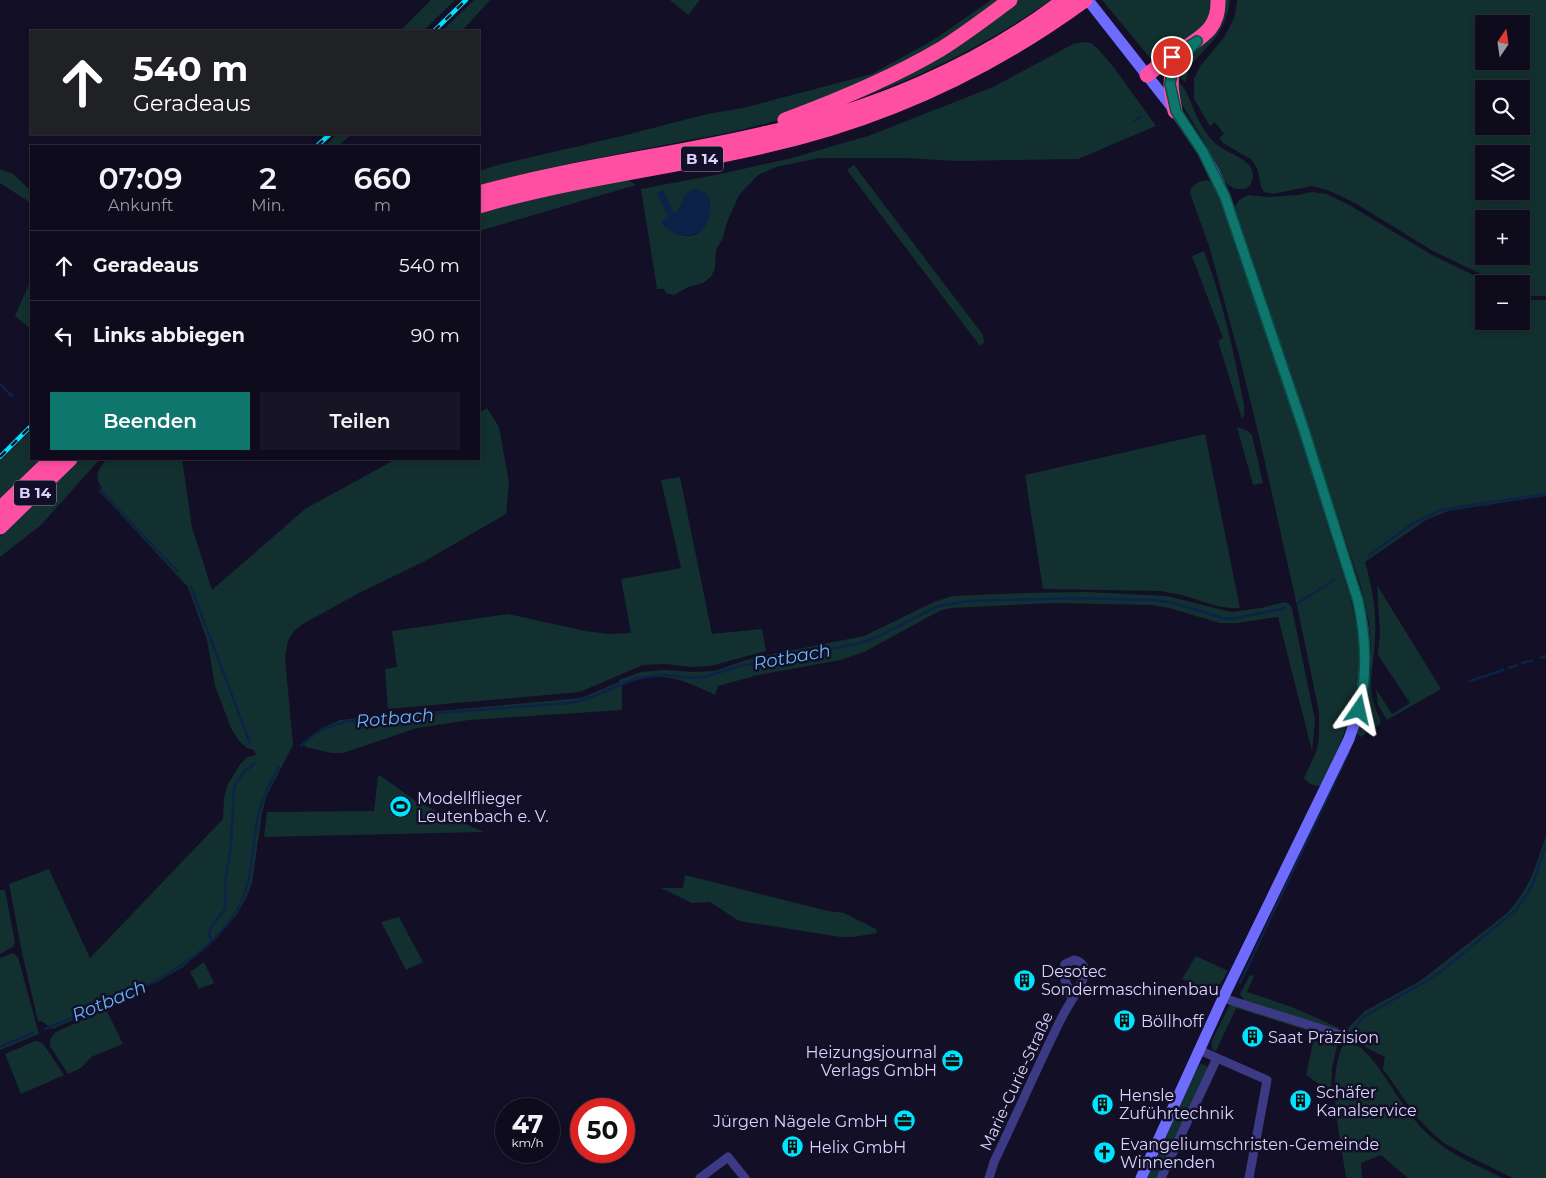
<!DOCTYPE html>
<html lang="de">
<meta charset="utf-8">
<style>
body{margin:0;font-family:Montserrat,sans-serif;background:#171425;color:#f1f3f6;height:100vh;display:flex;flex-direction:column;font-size:19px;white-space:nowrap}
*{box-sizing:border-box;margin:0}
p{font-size:16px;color:#9b9ba3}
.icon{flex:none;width:28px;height:28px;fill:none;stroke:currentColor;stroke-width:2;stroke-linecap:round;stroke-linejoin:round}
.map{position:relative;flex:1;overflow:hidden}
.panel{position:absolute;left:30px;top:145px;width:450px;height:315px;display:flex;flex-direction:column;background:#0e0b1c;border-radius:0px;box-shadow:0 2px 8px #0003,0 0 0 1px #2e2b3b}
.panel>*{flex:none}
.guide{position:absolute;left:30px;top:30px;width:450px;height:105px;border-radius:0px;box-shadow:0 2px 8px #0003,0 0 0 1px #2e2b3b;background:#202124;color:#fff;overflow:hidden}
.needle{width:32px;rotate:13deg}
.tools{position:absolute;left:1475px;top:15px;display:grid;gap:10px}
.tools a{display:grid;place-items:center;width:55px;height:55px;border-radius:0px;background:#0e0b1c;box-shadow:0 2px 8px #0003,0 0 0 1px #2e2b3b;font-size:25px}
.speed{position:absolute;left:495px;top:1098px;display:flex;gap:10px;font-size:25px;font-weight:700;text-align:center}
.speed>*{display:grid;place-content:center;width:65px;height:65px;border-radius:50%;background:#0e0b1c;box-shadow:0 2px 8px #0003,0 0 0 1px #2e2b3b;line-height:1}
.speed small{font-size:12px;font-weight:400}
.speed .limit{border:8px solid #d22;background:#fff;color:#111}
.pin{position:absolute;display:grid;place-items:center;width:42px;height:42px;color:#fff;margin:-21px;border:2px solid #fff;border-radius:50%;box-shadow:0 1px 5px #0007}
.me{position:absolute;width:55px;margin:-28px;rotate:11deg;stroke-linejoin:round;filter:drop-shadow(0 0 4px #0008)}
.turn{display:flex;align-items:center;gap:18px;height:105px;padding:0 20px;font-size:22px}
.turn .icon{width:65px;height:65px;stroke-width:2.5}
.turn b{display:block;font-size:35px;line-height:42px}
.eta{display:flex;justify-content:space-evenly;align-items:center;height:85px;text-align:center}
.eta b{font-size:30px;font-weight:600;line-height:35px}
.button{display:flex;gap:10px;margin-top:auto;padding:10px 20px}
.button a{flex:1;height:58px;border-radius:0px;background:#0f766e;color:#fff;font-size:20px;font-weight:600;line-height:58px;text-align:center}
.button a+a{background:#171425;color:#f1f3f6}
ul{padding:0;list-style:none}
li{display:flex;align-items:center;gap:15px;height:70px;padding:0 20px;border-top:1px solid #2e2b3b}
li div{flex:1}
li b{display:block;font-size:19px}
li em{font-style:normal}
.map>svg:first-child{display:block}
.green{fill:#12302f;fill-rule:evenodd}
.water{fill:#0c2248}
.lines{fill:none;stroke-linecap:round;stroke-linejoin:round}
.stream{stroke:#0c2248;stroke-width:2.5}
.street{stroke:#3d3a85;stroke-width:9}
.secondary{stroke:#6f6bff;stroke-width:11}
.highway{stroke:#ff4fa3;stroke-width:15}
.rail-casing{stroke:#00e5ff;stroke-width:4.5}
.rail{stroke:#130f26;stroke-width:2.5;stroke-dasharray:8;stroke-linecap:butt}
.route-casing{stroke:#0a4d48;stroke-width:12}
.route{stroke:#0f766e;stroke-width:9}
.labels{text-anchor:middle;stroke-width:5;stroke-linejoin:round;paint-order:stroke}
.shield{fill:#130f26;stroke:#9e99be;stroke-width:1}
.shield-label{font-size:15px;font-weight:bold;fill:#d9d4ff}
.poi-label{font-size:16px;fill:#d9d4ff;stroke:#130f26;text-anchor:start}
.street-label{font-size:16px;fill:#d9d4ff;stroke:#130f26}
.water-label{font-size:18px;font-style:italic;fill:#62b6ff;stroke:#130f26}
</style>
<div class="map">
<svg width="1546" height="1178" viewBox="0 0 1546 1178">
<rect width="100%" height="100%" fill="#130f26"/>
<path class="green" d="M431,0H455L423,31H400Z
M474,0H490L462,31H442Z
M670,0H700L688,15Z
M991,0H1006L941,46L788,117C754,128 719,135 684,141C615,155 546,166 479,186V171L501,164L622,136L707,114L743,108L872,74L935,39Z
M1018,0H1051C981,48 915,80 835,107L970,36Z
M1102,0H1214L1209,22L1164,58H1150Z
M1224,0H1230C1228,16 1222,31 1211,43C1204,51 1196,58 1190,67C1187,72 1188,78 1185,82L1175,73L1178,67L1212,34Z
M1237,0H1546V296H1534L1521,293V284H1502L1433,251L1355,203L1330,191L1312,186L1273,194L1264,192L1261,187L1258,171L1252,160L1223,143L1219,138L1224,134L1215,122L1210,126L1194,99V79L1201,65L1225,36L1235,16ZM1484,24H1521V61H1484ZM1484,89H1521V126H1484ZM1484,154H1521V191H1484ZM1484,219H1521V256H1484Z
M1083,42L1091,43L1098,49L1115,69L1156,126L1078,159L957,161L905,158H819L776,167L758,175L739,195L727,222L723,238L716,250L715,268L711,277L703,283L688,287L674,295L666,293L664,289H657L641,189L720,174L788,159L868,136L993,87L1073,44ZM663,191L674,215C681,210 682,203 684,196L710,201C710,220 702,243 678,234C671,231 667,229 662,222L668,217L658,193Z
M1177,81C1180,84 1185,88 1187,93C1194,110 1200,128 1214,142C1225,154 1252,157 1253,175C1253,180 1251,185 1247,188C1240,191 1231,188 1226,183C1219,176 1216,164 1212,156C1200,134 1186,112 1174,90Z
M337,134H352L338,146H325Z
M854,165L983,335L984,342L980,346L847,170Z
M0,169L13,174L31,191V203L0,183Z
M627,179L636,185L479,231V213L509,204Z
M1206,180C1217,182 1220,197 1224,206L1304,450L1351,600C1354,616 1359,633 1360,650C1362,701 1342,741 1320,786C1313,786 1309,784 1304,778L1316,752L1319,739V712L1298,610L1259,436L1239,355L1209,246L1190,193C1191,184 1198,182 1206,180Z
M1312,192L1327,194L1351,206L1432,255L1492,284H1484V321H1521V298L1530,300H1546V496L1448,511L1426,520L1365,562C1372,586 1377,613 1375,638C1375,657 1369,677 1372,696C1373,704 1378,713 1381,722L1379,725L1361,737L1357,734V732L1371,674V647L1369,622L1361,587L1235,207L1239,200L1248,195L1268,197L1298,195Z
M1204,251C1223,301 1234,353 1244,405V416L1242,419L1218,341L1223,338L1192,256Z
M31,280V329L15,316Z
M487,408L499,427L509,482L506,514L425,561L361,592L303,624L294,631L288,641L285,657L293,745L266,797L262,813L252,883L247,896L237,914L217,938L183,967L159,981L53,1029L41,1021H38L22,953L9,884L49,869L90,958L223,819L224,797L228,784L241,763L248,757L256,755L254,750L247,748L239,741L231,728L215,686L207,640L188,587L99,491L102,488C93,477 99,468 107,459H182L192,527L212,590L305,509L396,459H479V413Z
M1237,427L1248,431L1252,435L1263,483L1253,485Z
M31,431V459H42L0,499V461Z
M1205,434L1240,608C1220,610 1201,600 1182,595C1175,593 1168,593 1162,591L1043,589L1025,475Z
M78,459H100L41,525L0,557V537Z
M680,477L712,634L762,629L766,651L711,666L692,667L665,664L643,665L580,692L388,709L385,669L397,667L392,631L508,614L585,631L609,634L631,633L621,579L681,568L661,480Z
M1377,585L1441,689L1387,720L1378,705L1376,689L1392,714L1410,703L1378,655L1380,633Z
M1087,592L1167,596L1231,612L1261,608L1285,602C1289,603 1291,605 1292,609L1315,720L1312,751L1278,617L1236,623H1220L1169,608L1152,605L1051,603L952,608L942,610L932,615L864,652L841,660L758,675L718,686L715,695C679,678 661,670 622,685V710L469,720L417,728L343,753H331L305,747L303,742L322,728L340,720L581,698L619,682V680L641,672L665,670L693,672L715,671L746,660L768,655L864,636L934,602L953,596L1025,593Z
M378,776H381L417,802L484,832L264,837L267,812L374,811Z
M1546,836V1178H1513L1462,1153L1444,1143L1429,1130L1416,1116L1383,1069L1385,1057L1369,1049L1348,1035V1028L1365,1011L1420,981L1506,914C1530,889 1535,868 1546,836Z
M685,875L828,911L844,913L876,929L877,933L853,937H841L739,921L710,902L692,903L661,888H683Z
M0,890H5L15,942L13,947L0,954Z
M399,917L423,962L406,970L381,922Z
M13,953L18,957L39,1034L0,1050V958Z
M1196,956L1228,971L1216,991L1182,979Z
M204,962L214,983L199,989L190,972Z
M1250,975L1254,976L1247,992L1292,1007L1339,1028L1337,1031L1248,1003L1243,999L1240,994Z
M1231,1003L1337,1037V1046L1332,1068L1331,1092L1306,1075L1315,1033L1236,1008L1216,1051L1212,1049V1040Z
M106,1009L123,1044L91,1057L81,1068L68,1074L50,1046C49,1039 52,1036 56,1032Z
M35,1041L40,1042L44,1045L64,1075L21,1094L5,1054Z
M1345,1041C1366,1040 1391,1088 1403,1104C1412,1118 1423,1131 1436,1141C1455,1157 1481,1167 1503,1178H1408L1381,1155L1361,1163L1362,1178H1346C1341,1138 1324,1079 1345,1041Z
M1201,1064L1207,1066L1208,1069L1156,1178H1145L1198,1067Z"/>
<path class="water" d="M695,189C699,190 703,191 706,194C714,202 710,221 704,228C691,241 671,236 662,222L663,219L668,217L657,193L663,190L674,214C686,205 679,194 695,189Z"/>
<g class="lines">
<path class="stream" d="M1134,121L1141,117
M0,384L12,396
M100,490L178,572
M1368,556L1412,524L1441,510L1546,494
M191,587L250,743
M1298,603L1334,580
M1541,658L1546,656
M1522,663L1532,661
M1509,668L1517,665
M1470,681L1503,670
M301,746L315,734L326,728L345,722L384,717L569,703L584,700L637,678L664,675L695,678L704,677L740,666L856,644L873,639L938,606L970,601L1074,598L1152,600L1174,603L1222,618L1232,619L1285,608
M211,941L209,932L212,926L224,910L226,897L225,884L231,845L234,787L244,772L255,763
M1240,983L1349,752
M45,1029C114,1000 226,965 248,883C254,858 253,830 261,805C265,792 272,779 279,767
M1350,1034L1363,1017L1423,983L1443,970L1517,909L1532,886L1546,845
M0,1047L33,1033"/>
<path class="street" d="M1223,998L1344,1036
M1199,1050L1267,1080L1249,1178
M700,1178L728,1157L745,1178
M989,1178L994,1162C1017,1114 1038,1065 1062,1017C1067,1007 1084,982 1085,973C1086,966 1080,961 1074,960L1065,964L1062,971L1063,975L1072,998
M1161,1178L1217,1058"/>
<path class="secondary" d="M1088,0L1175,111L1203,152L1214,172L1225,197L1236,229L1304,431L1358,601C1369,650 1367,692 1349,739L1223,998L1141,1178"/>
<path class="highway" d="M1175,65C1168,82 1172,94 1175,111
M1147,75C1158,66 1170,57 1182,50C1203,36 1219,28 1218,0
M785,120C839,100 892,78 941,49C965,34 987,17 1010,0
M479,193C572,167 669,156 763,134C870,111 977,67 1064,0
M479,206C572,179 669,168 764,146C881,120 988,71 1085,0
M0,509L52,459
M0,527L70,459"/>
<defs>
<path id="rail" d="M434,31L466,0
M317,146L330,134
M0,457L31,426"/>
</defs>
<use href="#rail" class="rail-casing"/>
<use href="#rail" class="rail"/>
</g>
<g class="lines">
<defs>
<path id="route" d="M1172,57L1197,41L1175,65L1172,72L1170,84L1176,111L1203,152L1225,197L1304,430L1358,601C1366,638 1368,673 1359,710"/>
</defs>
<use href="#route" class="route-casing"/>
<use href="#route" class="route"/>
</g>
<defs>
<symbol id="stadium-disc" viewBox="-11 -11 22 22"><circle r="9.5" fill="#00e5ff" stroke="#130f26"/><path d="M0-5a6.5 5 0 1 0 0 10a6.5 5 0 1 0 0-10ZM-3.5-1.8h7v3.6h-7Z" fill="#111"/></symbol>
<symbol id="building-disc" viewBox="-11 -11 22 22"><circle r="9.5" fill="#00e5ff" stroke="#130f26"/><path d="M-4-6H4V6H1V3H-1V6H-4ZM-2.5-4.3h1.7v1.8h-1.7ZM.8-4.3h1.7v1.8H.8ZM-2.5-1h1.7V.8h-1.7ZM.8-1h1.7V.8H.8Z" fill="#111"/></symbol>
<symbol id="office-disc" viewBox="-11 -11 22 22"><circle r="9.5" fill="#00e5ff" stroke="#130f26"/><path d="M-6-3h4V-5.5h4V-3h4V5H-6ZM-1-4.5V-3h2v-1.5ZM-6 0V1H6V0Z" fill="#111"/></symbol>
<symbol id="church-disc" viewBox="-11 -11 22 22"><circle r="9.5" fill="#00e5ff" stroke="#130f26"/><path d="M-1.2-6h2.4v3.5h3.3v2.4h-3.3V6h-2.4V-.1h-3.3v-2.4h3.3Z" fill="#111"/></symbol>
</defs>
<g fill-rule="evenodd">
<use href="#stadium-disc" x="388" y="794" width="25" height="25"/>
<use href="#building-disc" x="1012" y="968" width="25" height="25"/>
<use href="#building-disc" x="1112" y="1008" width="25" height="25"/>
<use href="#building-disc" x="1240" y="1024" width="25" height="25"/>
<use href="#office-disc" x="940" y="1048" width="25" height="25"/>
<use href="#building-disc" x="1288" y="1088" width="25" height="25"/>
<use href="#building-disc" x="1090" y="1092" width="25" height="25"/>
<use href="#office-disc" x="892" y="1108" width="25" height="25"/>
<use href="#building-disc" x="780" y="1134" width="25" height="25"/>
<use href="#church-disc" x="1092" y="1140" width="25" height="25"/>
</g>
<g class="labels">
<g class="shield">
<rect x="681" y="146.5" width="42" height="25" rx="4"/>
<rect x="14" y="480.5" width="42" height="25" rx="4"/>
</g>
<g class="shield-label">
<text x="702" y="164">B 14</text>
<text x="35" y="498">B 14</text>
</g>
<g class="poi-label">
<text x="417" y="804">Modellflieger<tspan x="417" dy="18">Leutenbach e. V.</tspan></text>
<text x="1041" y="977">Desotec<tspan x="1041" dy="18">Sondermaschinenbau</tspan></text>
<text x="1141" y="1027">Böllhoff</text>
<text x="1268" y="1043">Saat Präzision</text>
<text x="937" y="1058" text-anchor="end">Heizungsjournal<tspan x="937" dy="18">Verlags GmbH</tspan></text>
<text x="1316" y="1098">Schäfer<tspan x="1316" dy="18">Kanalservice</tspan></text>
<text x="1119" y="1101">Hensle<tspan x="1119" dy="18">Zuführtechnik</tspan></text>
<text x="888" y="1127" text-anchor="end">Jürgen Nägele GmbH</text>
<text x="1120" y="1150">Evangeliumschristen-Gemeinde<tspan x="1120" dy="18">Winnenden</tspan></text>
<text x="809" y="1153">Helix GmbH</text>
</g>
<g class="street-label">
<text transform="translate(1016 1081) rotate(-65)" y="6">Marie-Curie-Straße</text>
</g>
<g class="water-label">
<text transform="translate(792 657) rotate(-10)" y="6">Rotbach</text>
<text transform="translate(395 718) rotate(-5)" y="6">Rotbach</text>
<text transform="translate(109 1001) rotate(-23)" y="6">Rotbach</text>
</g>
</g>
</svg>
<div class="tools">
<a><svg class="needle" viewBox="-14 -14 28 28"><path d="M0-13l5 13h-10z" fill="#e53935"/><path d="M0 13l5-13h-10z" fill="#9b9ba3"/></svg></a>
<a><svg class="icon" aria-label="search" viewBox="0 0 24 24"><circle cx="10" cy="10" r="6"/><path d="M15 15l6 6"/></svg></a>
<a><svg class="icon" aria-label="layers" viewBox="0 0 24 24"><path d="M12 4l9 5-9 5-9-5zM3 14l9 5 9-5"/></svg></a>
<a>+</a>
<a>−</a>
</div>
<div class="speed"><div>47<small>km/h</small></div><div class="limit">50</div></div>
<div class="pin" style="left:1172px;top:57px;background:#d93025"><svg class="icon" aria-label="arrive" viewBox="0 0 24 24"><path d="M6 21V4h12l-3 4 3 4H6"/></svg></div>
<svg class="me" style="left:1359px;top:710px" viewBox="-20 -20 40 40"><path d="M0-17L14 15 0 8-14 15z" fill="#0f766e" stroke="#fff" stroke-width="4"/></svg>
<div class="guide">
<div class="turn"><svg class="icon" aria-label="ahead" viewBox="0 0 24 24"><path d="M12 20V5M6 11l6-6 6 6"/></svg><div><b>540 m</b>Geradeaus</div></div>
</div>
<section class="panel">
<div class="eta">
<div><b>07:09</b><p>Ankunft</p></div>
<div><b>2</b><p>Min.</p></div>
<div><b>660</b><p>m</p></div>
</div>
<ul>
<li><svg class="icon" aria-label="ahead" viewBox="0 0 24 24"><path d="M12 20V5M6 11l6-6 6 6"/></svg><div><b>Geradeaus</b></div><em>540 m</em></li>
<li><svg class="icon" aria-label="left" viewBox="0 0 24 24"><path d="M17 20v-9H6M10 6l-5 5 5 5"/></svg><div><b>Links abbiegen</b></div><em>90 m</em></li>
</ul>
<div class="button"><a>Beenden</a><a>Teilen</a></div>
</section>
</div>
